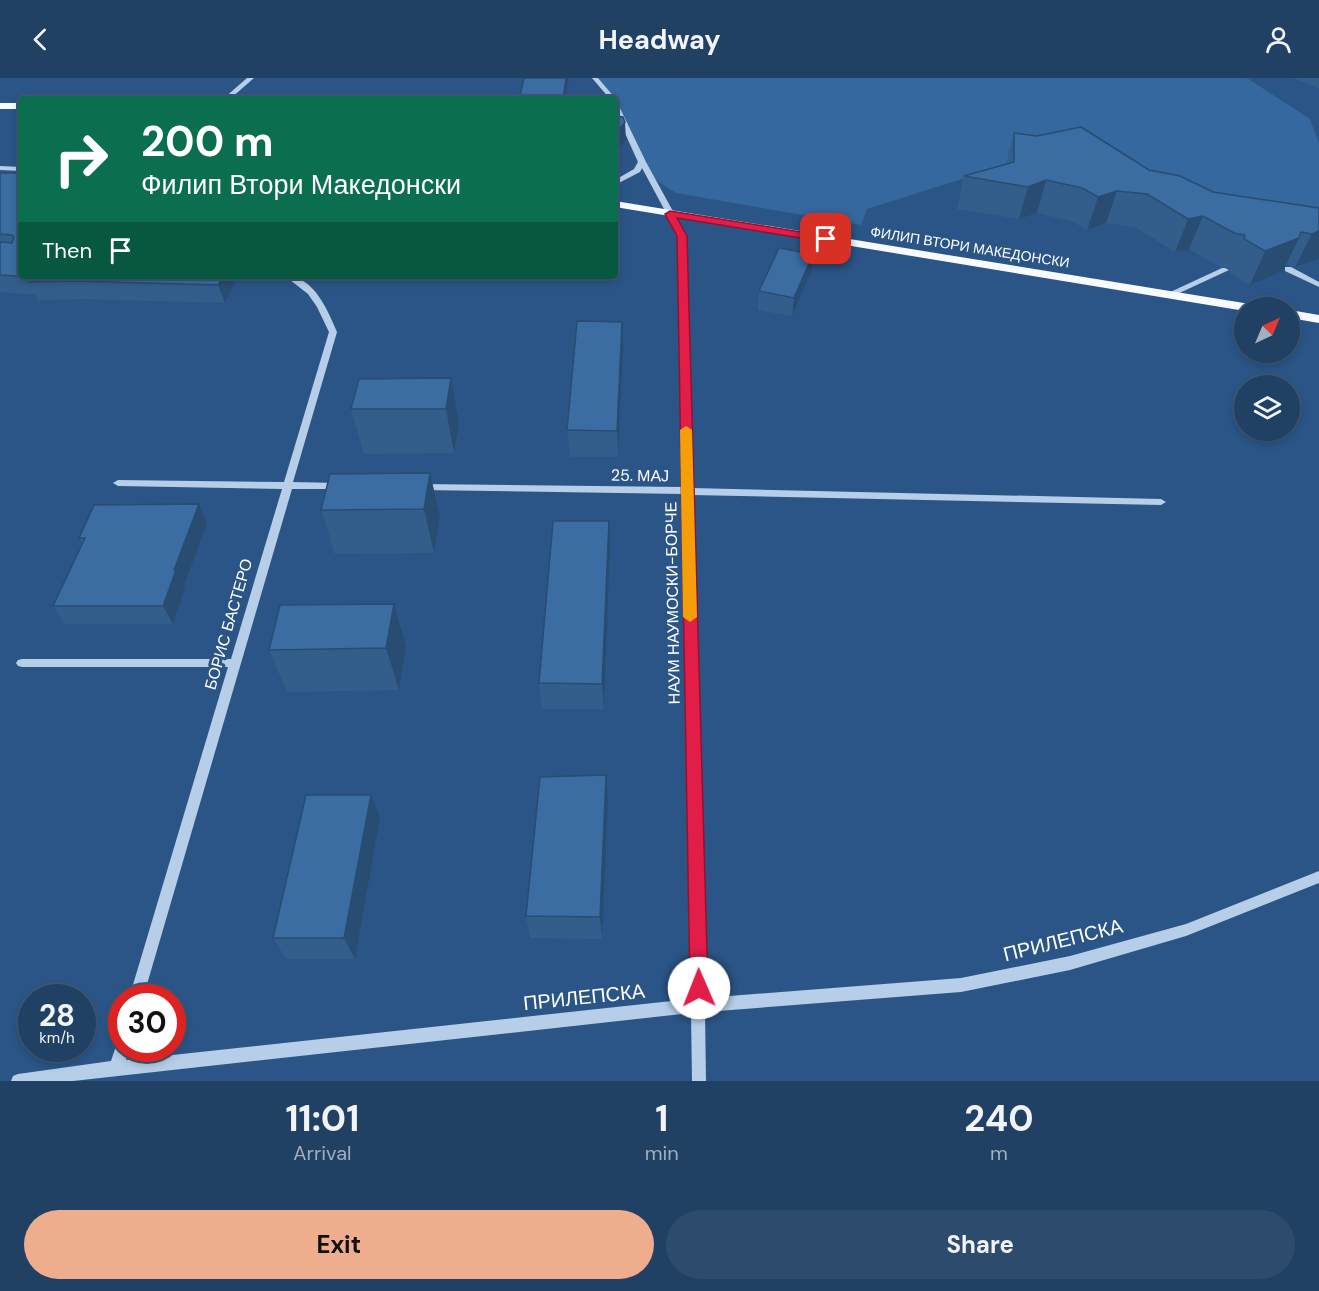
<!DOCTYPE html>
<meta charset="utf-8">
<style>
body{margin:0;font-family:"DM Sans",sans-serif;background:#2d4b6d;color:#f1f3f6;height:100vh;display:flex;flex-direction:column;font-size:22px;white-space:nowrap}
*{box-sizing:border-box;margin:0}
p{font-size:20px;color:#a2afbf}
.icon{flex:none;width:33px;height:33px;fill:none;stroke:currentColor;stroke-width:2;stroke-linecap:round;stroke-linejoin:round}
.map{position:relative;height:1003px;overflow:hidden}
.panel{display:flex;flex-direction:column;background:#204064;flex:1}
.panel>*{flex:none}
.hud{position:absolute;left:18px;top:18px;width:600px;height:183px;border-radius:6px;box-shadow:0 3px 9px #0003,0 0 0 2px #3d5978;background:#0b6e4f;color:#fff;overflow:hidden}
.needle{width:39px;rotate:44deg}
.controls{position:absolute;left:1234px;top:219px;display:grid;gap:12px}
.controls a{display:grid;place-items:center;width:66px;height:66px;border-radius:50%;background:#204064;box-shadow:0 3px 9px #0003,0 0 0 2px #3d5978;font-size:30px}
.speed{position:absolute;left:18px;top:906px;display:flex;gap:12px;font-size:30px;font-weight:700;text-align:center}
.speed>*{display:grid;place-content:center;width:78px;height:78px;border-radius:50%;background:#204064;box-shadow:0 3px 9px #0003,0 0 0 2px #3d5978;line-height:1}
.speed small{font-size:15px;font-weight:400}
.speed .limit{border:9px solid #d22;background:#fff;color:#111}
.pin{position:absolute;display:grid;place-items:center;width:51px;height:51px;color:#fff;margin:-26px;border-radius:12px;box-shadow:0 3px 9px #0006}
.me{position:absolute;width:66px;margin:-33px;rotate:359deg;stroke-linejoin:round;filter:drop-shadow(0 0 4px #0008)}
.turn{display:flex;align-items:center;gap:21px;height:126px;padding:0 24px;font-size:27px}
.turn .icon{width:78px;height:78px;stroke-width:2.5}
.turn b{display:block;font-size:42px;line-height:51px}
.then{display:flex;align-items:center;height:57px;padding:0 24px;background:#0003;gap:12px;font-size:22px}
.eta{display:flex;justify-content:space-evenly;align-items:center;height:102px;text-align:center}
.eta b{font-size:36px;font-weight:700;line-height:42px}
.primary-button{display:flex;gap:12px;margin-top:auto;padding:12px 24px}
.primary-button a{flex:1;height:69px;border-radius:36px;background:#eead8d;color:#111;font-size:24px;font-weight:700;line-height:69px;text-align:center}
.primary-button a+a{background:#2d4b6d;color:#f1f3f6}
header{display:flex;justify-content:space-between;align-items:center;height:78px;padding:0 24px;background:#204064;font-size:27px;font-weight:700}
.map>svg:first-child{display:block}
.green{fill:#35689e}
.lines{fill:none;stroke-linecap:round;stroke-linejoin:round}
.minor{fill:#b6cee8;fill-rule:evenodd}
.major{fill:#f7fafe;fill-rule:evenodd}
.wall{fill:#335e8c}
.shaded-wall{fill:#294c72}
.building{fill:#3b6da3;stroke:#294c72;stroke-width:1.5}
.route{fill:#e11d48;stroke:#92132f;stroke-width:1.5}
.slow{fill:#f59e0b}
.labels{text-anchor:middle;stroke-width:6;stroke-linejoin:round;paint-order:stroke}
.far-street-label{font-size:14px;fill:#fff;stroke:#2a5586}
.street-label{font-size:16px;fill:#fff;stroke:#2a5586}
.near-street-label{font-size:20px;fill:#fff;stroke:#2a5586}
</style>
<header><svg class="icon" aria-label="back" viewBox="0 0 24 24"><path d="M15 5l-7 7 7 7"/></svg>Headway<svg class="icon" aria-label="person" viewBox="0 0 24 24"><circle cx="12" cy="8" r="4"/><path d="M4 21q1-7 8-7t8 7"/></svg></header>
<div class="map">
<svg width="1319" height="1003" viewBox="0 0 1319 1003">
<rect width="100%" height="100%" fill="#2a5586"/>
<path class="green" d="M595,0H1247L1310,41L1319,65V171L1006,87L867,131L861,147L676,115L651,99L615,26V21Z"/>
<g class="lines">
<path class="minor" d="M247,0H254L230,21H223Z
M592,0H598L615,20V22L610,21Z
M615,24L618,26L646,84L686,157L692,410L1161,421L1166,424L1161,427L692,417L704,920L961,900L1070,878L1186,846L1319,793V805L1186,858L1070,892L961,914L705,934L706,1003H692L691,935L73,1003H11L13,998L18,996L111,983L117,965L122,963V970H129L126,982L690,921L682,416L420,412L415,409L420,406L682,409L678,157L642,90L640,94L615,107V102L634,91L638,84L615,33Z
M0,88L21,89V93L0,92Z
M1285,189H1291L1319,204V209L1285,193Z
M1222,190H1225L1229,192L1173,218H1170L1166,216Z
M285,198C314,198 327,231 337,254L293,404L339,405L344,408L339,411H292L143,920H129L228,589H22L18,588L16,585L18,582L22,581H231L282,411L118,408L113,405L118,402L284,404L329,254L317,229L308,216Z"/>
<path class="major" d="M0,25H21V31H0Z
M615,123L1250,226L1256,230H1245V233L615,129Z
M1290,232L1319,237V245L1290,240Z"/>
</g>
<path class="wall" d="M1293,0H1319V11Z
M1014,55L1149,92L1213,114L1319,130V181L1295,189L1286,187L1283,193L1250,207L1229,194L1230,190L1220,189L1189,171L1175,174L1135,149L1106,145L1087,152L1072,143L1037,135L1019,141L957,131L964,98L1006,86Z
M0,95H21V198H238L225,225L84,221L38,222L36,217L0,214Z
M813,176L811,194L792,238L758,232L759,213Z
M623,270L618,379H570L567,352Z
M451,300L459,345L454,375L364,376L351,331Z
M430,395L440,439L434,475L335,476L321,432Z
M199,426L207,445L184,508L185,510L173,546H65L53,528L82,465L79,460Z
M610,470L604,631H542L539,605Z
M406,569L399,612L287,614L269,572Z
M606,697L608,722L602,861L530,860L526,838Z
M380,740L355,881H286L273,860Z"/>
<path class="shaded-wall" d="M566,0H569L566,21H563Z
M625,44L626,62L615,74V56Z
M1046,102L1037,135L1019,141L1028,109Z
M1117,113L1106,145L1087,152L1098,119Z
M1203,138L1189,171L1175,174L1188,141Z
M1319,153V181L1295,189L1312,156Z
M1299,160L1283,193L1250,207L1265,173Z
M813,176L811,194L792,238L794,220Z
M223,198H238L225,225L218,207Z
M622,244L623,270L618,379L617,353Z
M451,300L459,345L454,375L446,331Z
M430,395L440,439L434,475L424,431Z
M199,426L207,445L184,508L185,510L173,546L163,528L174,492Z
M609,443L610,470L604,631L602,606Z
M394,526L406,569L399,612L386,570Z
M606,697L608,722L602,861L600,839Z
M371,717L380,740L355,881L344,860Z"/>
<path class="building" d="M524,0H566L563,21H511L515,17L520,18Z
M615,38L623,39L625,44L615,56Z
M1081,49L1149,92L1180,98L1213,114L1319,130V153L1312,156L1301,154L1299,160L1265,173L1244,161L1245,157L1234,155L1203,138L1188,141L1147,116L1117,113L1098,119L1082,110L1046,102L1028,109L964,98L1014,84V55L1037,58Z
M0,95H21V198H223L218,207L76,203L29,204L32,199L0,197V164L12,165L14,159L12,157L0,156Z
M779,170L813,176L794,220L759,213Z
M577,243L622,244L617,353L567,352Z
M451,300L446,331H351L359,301Z
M430,395L424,431L321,432L330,396Z
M199,426L174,492H176L163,528H53L85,460H79L94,427Z
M553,443H609L602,606L539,605Z
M394,526L386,570L269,572L280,527Z
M606,697L600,839L526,838L540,699Z
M306,717H371L344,860H273Z"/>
<path class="route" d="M670,133L826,158L832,161L826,164L677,140L687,158L708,910L705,916L699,919L692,916L690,910L677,158L665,136Z"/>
<path class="slow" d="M686,348L692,352L697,539L690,544L683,539L680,352Z"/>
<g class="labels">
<g class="far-street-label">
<text transform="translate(970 169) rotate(9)" y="5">ФИЛИП ВТОРИ МАКЕДОНСКИ</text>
</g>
<g class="street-label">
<text transform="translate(640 397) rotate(1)" y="6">25. МАЈ</text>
<text transform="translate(672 525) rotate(-91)" y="6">НАУМ НАУМОСКИ-БОРЧЕ</text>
<text transform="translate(228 546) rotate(-74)" y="6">БОРИС БАСТЕРО</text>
</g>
<g class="near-street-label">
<text transform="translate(1063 862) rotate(-14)" y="7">ПРИЛЕПСКА</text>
<text transform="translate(584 919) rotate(-6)" y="7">ПРИЛЕПСКА</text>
</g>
</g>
</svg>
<div class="controls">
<a><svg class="needle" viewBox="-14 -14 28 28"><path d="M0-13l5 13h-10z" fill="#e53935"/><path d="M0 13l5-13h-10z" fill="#a2afbf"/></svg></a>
<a><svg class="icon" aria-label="layers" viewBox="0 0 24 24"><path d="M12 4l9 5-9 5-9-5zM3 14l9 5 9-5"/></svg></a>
</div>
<div class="speed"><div>28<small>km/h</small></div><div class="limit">30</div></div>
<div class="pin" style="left:826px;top:161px;background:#d93025"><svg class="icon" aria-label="arrive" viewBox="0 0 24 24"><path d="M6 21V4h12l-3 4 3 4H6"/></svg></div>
<svg class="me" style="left:699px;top:910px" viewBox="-20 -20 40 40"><circle r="19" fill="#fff"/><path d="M0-13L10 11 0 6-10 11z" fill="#e11d48"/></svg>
<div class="hud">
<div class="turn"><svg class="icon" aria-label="right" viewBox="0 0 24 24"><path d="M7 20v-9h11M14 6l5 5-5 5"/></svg><div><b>200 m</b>Филип Втори Македонски</div></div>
<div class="then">Then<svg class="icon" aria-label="arrive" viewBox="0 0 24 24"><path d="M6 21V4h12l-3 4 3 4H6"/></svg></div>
</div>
</div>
<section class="panel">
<div class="eta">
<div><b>11:01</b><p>Arrival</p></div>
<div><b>1</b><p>min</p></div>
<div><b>240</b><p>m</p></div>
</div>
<div class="primary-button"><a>Exit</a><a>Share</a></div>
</section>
